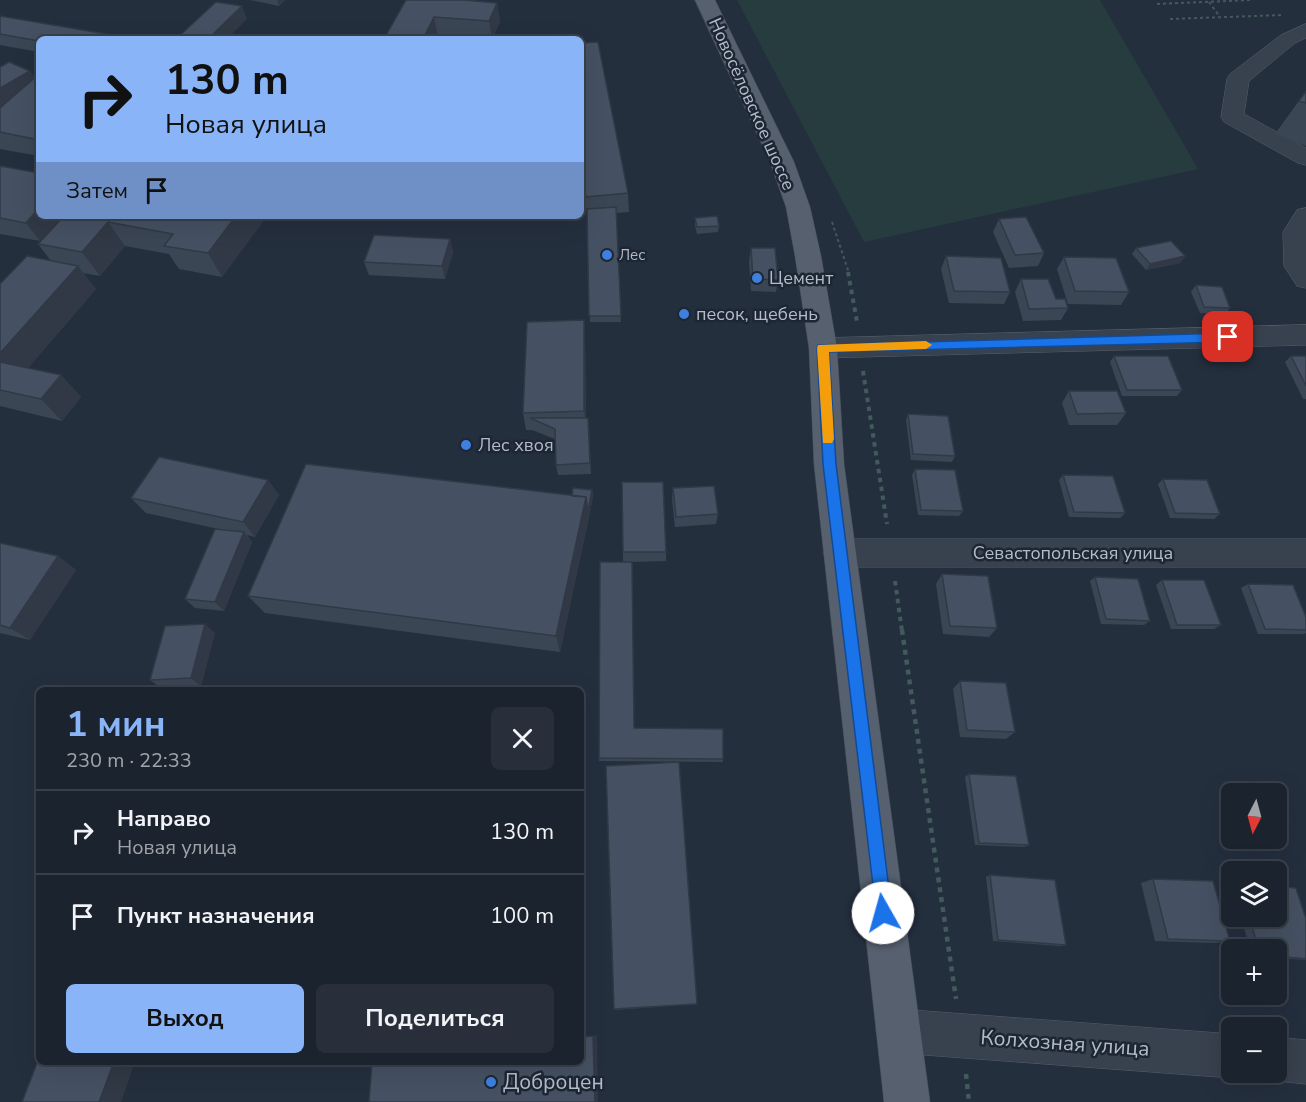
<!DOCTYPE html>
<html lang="ru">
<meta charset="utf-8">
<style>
body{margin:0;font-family:"Nunito Sans",sans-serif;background:#282f3a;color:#f1f3f6;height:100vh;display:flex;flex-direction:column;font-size:22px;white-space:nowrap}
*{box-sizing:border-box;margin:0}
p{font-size:20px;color:#a0a4aa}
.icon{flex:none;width:33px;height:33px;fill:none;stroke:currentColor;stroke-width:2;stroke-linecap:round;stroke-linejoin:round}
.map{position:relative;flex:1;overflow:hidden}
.details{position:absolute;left:36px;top:687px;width:548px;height:378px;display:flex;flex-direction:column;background:#1b232e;border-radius:9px;box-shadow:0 6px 24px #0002,0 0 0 2px #39404a}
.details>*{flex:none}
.hud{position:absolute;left:36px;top:36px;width:548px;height:183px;border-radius:9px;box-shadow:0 6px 24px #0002,0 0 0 2px #39404a;background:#8ab4f8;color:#111;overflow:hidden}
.needle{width:39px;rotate:186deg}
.controls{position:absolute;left:1221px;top:783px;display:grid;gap:12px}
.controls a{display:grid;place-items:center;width:66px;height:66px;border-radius:9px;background:#1b232e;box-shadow:0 6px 24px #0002,0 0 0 2px #39404a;font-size:30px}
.pin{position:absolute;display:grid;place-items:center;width:51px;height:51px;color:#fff;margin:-26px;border-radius:12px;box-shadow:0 3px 9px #0006}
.me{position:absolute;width:66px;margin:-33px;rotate:353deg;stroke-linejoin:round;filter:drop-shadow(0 0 4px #0008)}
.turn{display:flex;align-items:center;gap:21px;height:126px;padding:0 30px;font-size:27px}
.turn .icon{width:78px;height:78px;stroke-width:2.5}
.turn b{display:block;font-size:42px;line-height:51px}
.then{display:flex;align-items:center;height:57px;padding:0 30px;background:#0003;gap:12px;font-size:22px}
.round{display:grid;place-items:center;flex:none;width:63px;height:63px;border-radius:9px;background:#282f3a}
.headline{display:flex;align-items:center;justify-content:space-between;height:102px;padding:0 30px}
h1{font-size:36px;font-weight:700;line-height:45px;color:#8ab4f8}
.action{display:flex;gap:12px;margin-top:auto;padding:12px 30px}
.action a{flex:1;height:69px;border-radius:9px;background:#8ab4f8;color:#111;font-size:24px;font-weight:700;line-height:69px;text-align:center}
.action a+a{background:#282f3a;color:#f1f3f6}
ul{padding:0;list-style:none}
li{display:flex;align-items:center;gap:18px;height:84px;padding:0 30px;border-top:2px solid #39404a}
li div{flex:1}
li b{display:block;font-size:22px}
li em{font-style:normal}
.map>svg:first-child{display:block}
.green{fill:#263c3f}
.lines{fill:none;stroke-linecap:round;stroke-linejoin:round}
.minor-casing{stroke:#565f6c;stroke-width:1}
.major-casing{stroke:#414a57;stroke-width:1}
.path-far2{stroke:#44595c;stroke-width:2;stroke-dasharray:3 3;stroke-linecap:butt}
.path-far1{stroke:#44595c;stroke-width:4;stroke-dasharray:4.5 4.5;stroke-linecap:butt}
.path{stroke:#44595c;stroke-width:4.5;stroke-dasharray:5 5;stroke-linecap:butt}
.minor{fill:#38414e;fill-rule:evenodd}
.major{fill:#56606e;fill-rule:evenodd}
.wall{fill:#3b4654}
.shaded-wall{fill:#303945}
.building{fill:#455162;stroke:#303945;stroke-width:1.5}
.route{fill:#1a73e8;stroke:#114b97;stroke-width:1.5}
.slow{fill:#f59e0b}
.shop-dot{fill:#3f7fe0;stroke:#1d2633;stroke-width:2}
.labels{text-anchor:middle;stroke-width:5;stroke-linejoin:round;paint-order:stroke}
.far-poi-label{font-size:15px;fill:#b4bcc9;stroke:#1d2633;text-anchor:start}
.street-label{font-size:18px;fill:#b4bcc9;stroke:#1d2633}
.poi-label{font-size:18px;fill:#b4bcc9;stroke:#1d2633;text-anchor:start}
.near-street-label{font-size:21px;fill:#b4bcc9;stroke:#1d2633}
.near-poi-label{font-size:21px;fill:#b4bcc9;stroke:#1d2633;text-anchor:start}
</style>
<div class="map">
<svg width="1306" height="1102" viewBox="0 0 1306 1102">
<rect width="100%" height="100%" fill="#242f3e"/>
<path class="green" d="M737,0H1100L1198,169L864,242Z"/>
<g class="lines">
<defs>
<path id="minor" d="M1306,24V38L1295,43L1249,81L1244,114L1306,148V165L1298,163L1224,122L1221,117L1227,79L1230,74L1281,35Z
M1306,208V288L1297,286L1284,266L1283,232L1297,210Z
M1306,325V345L823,358L813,355L809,348L813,341L823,338Z
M840,539H1306V567H840L828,563L823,553L828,543Z
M898,1009L1232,1034V1072H1246L1232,1078L898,1053L882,1047L876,1031L882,1015Z
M1276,1037L1306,1040V1084L1276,1081L1260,1075L1259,1072H1276Z"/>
<path id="major" d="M695,0H715L794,162L810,207L821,256L837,348L844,464L930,1102H884L814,464L809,348L795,256L786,207L770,162Z"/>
</defs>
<use href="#minor" class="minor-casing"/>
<use href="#major" class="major-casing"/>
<path class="path-far2" d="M1209,2L1220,17
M1157,4L1252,0
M1170,19L1283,15
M832,222L849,273"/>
<path class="path-far1" d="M848,272L857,322
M863,371L887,524
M895,581L902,631"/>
<path class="path" d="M902,630L956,999
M966,1074L969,1102"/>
<use href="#minor" class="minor"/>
<use href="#major" class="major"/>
</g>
<path class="wall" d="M250,0H285L279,6Z
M406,0L497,3L500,22L492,39H479L438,36L437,39H384Z
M0,16L130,38V39H39V52L0,45Z
M580,43L628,193L629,212L616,213L621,322H590L587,213L580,170Z
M0,67L30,71L35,78L39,74V156L0,149V108L5,104L0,107Z
M1306,91V146L1275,134Z
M0,166L40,241L0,234Z
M64,216H262L264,220L222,277L179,269L169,254L125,246L100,276L83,273L96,289L28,368L61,375L81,397L62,421L0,406V284L51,261L38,244Z
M695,218L719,226L718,232L697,234L695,225Z
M999,219L1044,253L1038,266L1009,268L993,232Z
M450,239L453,252L445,279L369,275L364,262Z
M751,248L778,280L776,292L751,291L749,261Z
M1136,248L1185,256L1180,263L1146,270L1132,254Z
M946,256L1010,292L1004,304L949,303L941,269Z
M1064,257L1129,292L1121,305L1068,304L1057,269Z
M1021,279L1056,299L1068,308L1061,320L1023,321L1015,292Z
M1196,285L1230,308L1225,314L1200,313L1191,292Z
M584,320L585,338L586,418H588L589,429L591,474L558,475L556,465L555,439L532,430H526L523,413Z
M1114,356L1182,390L1177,396H1122L1110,362Z
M1291,356H1306V399H1303L1285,362Z
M1069,391L1126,413L1117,425H1069L1062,403Z
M908,414L955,456L952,462L911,460L906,420Z
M915,469L963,511L959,516L918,515L912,475Z
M1063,475L1125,513L1120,518L1069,517L1059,480Z
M1163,479L1220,514L1214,519L1170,518L1158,484Z
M268,480L279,495L255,537L247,535L252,542L224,611L195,608L185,599L223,530L146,513L131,498Z
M673,488L718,514L716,524L675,527L672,499Z
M592,490L593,496L589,517L560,652L265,613L248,596L572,496Z
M0,543L58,556L76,570L30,640L0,633Z
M623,552H666V561L632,562L634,728L723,759V762L599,761V758L623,562Z
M942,574L997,628L989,637L943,634L936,584Z
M1095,577L1150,621L1144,625L1101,624L1090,581Z
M1162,580L1221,625L1214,629H1171L1156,585Z
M1248,584L1306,617V633L1304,634H1258L1241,588Z
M215,633L201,686L161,688L150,680Z
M960,681L1015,732L1006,739L960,737L953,689Z
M969,774L1029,845L1024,847L975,845L965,777Z
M990,875L1066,945L1060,946L993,941L986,877Z
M1153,879L1230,941L1215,943L1155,941L1141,883Z
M1241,916H1306V960L1276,958V950H1250Z
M696,1004L615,1010L614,1009L697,1004Z"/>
<path class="shaded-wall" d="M277,0H285L279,6Z
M497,3L500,22L492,39L489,21Z
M242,6L247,19L227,39H208Z
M434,17L438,36L437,39H423Z
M30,71L39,84L0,107V88Z
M39,208V216H63L40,241L26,223Z
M236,216H262L264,220L222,277L208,253Z
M108,222L125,246L100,276L82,252Z
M450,239L453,252L445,279L442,266Z
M1185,256L1180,263L1146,270L1150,264Z
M78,266L96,289L15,383L0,367V353Z
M584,320L585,338L586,427L584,411Z
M61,375L81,397L62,421L41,399Z
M588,418L589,429L591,474L590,463Z
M268,480L279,495L255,537L243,522Z
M592,490L593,496L589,517L560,652L556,636L586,497Z
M244,532L252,542L224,611L215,602Z
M58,556L76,570L30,640L10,628Z
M205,624L215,633L201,686L191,678Z
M597,1035L598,1102H595L593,1036Z
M114,1062H135L121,1102H99Z"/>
<path class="building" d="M406,0H464L497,3L489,21L434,17L423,39H384Z
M216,2L242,6L208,39H176Z
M0,16L130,38L39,39V41L0,34Z
M598,42L628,193L586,197L580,161V43Z
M9,62L30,71L0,88V67Z
M39,74V140L0,132V108Z
M1306,91V103L1299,101Z
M0,166L39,173V208L26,223L0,218Z
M616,207L621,316H589L587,209Z
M64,216H236L208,253L164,246L173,234L108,222L82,252L38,244Z
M717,216L719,226L697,227L695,218Z
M1026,217L1044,253L1015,255L999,219Z
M374,235L450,239L442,266L364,262Z
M1171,241L1185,256L1150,264L1136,248Z
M751,248H775L778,280L753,279Z
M27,256L78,266L0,353V284Z
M946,256L1001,258L1010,292L954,291Z
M1064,257L1116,258L1129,292L1075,291Z
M1021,279H1048L1056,299H1065L1068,308L1029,309Z
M1196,285L1222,287L1230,308L1204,307Z
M584,320V411L523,413L527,322Z
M1114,356H1168L1182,390H1127Z
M1291,356H1306V386Z
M0,362L61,375L41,399L0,390Z
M1069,391H1117L1126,413L1077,414Z
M908,414L948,416L955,456L913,454Z
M530,418H588L590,463L556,465L555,429Z
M159,457L268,480L243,522L131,498Z
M306,464L586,497L556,636L248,596Z
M915,469L955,470L963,511L921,510Z
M1063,475L1113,476L1125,513L1074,512Z
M1163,479L1207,480L1220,514L1175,513Z
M622,482H663L666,552H623Z
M714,486L718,514L676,517L673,488Z
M573,488L592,490L588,512L586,497L572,496Z
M215,529L244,532L215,602L185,599Z
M0,543L58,556L10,628L0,625Z
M600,562H632L634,728L723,729V759L599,758Z
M942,574L988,576L997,628L950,626Z
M1095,577L1138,579L1150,621L1106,619Z
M1162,580H1204L1221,625H1177Z
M1248,584L1293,585L1306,617V630L1265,629Z
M205,624L191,678L150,680L165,626Z
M960,681L1006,683L1015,732L967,730Z
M679,762L697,1004L614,1009L606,766Z
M969,774L1016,776L1029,845L979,843Z
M990,875L1055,880L1066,945L998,940Z
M1153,879L1213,881L1230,941L1168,939Z
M1276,886L1296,888L1305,916H1306V959L1276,956V950H1259L1249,916H1276Z
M593,1036L595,1102H369L372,1062H580V1037Z
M39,1058V1062H114L99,1102H22Z"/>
<path class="route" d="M1228,333L1233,337L1228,342L829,352L836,464L892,913L889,919L883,922L877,919L823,464L817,348L818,345Z"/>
<path class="slow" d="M926,341L932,345L926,349L829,352L834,439L832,443H823L817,348L818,345Z"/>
<g class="shop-dot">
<circle cx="607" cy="255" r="6"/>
<circle cx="757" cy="278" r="6"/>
<circle cx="684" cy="314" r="6"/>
<circle cx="466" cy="445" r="6"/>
<circle cx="491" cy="1082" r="6"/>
</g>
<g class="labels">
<g class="far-poi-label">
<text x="619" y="260">Лес</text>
</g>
<g class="street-label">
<text transform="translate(752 104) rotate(66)" y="6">Новосёловское шоссе</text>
<text x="1073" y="559">Севастопольская улица</text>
</g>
<g class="poi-label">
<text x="769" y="284">Цемент</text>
<text x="696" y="320">песок, щебень</text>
<text x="478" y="451">Лес хвоя</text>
</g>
<g class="near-street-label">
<text transform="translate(1065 1043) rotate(4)" y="7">Колхозная улица</text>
</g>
<g class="near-poi-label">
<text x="503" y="1089">Доброцен</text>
</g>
</g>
</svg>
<div class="controls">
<a><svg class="needle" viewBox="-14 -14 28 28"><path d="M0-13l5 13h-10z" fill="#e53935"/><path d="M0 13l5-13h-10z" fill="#a0a4aa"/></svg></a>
<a><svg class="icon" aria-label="layers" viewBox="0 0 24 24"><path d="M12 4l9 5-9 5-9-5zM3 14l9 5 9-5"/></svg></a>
<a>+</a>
<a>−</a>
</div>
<div class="pin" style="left:1228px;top:337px;background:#d93025"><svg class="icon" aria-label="arrive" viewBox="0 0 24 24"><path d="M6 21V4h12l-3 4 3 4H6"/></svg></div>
<svg class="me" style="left:883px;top:913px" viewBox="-20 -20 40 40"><circle r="19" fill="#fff"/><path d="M0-13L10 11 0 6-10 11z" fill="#1a73e8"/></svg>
<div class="hud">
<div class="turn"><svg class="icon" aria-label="right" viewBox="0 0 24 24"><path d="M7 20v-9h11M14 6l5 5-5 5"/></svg><div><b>130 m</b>Новая улица</div></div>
<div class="then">Затем<svg class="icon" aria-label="arrive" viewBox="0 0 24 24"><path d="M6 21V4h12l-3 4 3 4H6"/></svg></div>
</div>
<section class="details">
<div class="headline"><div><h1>1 мин</h1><p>230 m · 22:33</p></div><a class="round"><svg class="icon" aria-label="close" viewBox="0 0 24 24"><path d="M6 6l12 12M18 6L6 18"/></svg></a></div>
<ul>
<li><svg class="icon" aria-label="right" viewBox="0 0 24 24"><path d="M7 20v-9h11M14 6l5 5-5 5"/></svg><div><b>Направо</b><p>Новая улица</p></div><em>130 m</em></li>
<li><svg class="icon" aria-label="arrive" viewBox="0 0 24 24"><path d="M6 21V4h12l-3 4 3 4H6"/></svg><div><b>Пункт назначения</b></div><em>100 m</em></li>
</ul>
<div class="action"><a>Выход</a><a>Поделиться</a></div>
</section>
</div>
